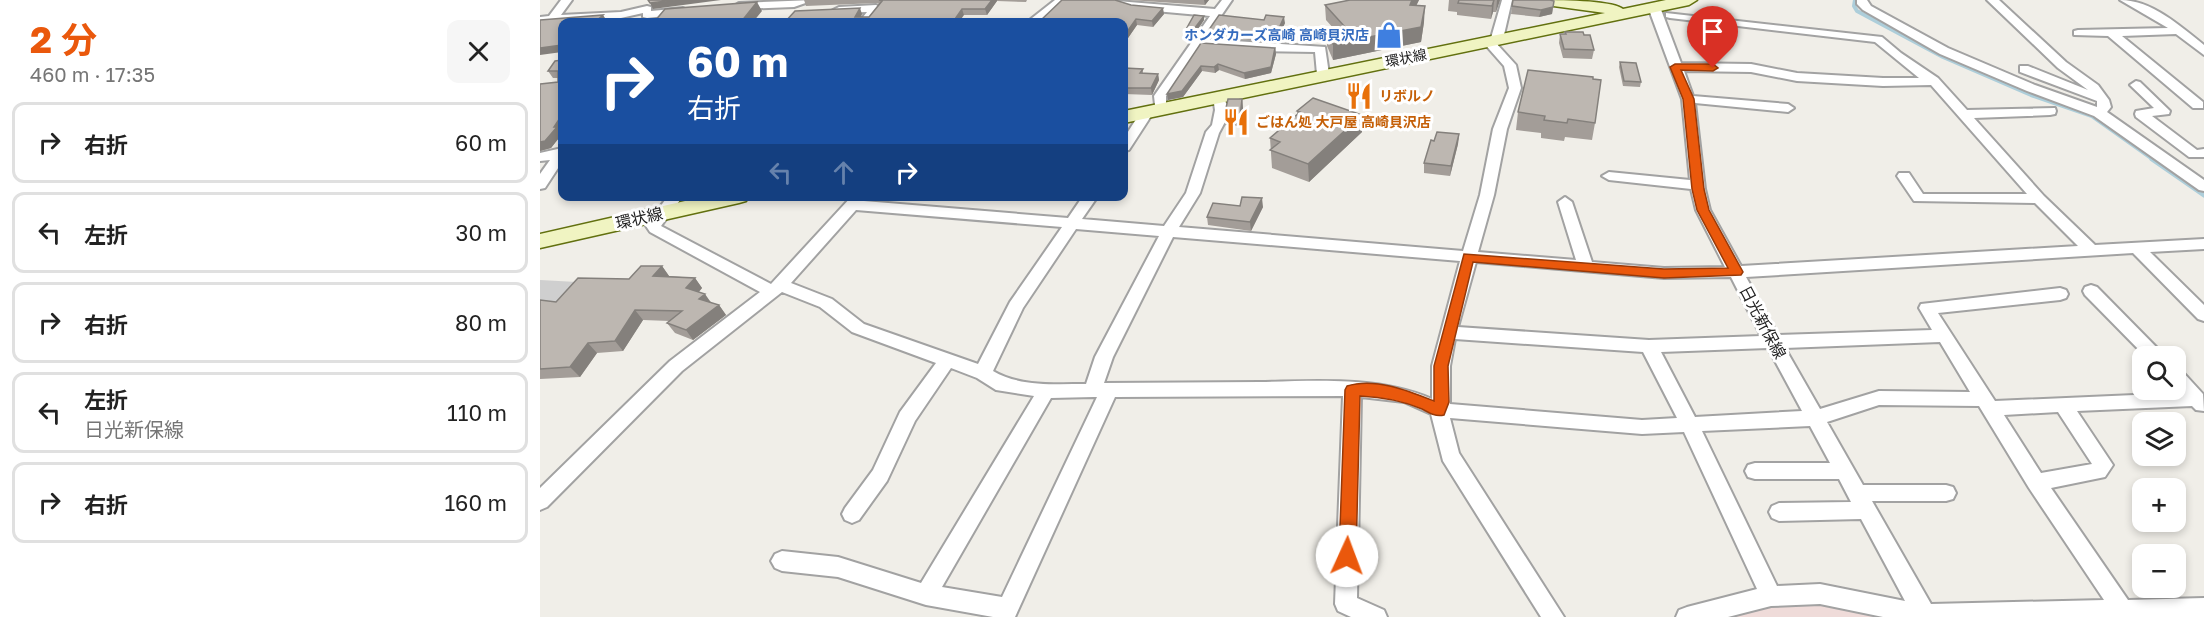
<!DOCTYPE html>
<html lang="ja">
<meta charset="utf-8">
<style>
body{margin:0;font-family:"Golos Text","Noto Sans JP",sans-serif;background:#f6f6f6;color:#222;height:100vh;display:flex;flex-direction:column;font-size:22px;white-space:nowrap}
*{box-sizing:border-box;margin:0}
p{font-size:20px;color:#767676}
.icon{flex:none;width:33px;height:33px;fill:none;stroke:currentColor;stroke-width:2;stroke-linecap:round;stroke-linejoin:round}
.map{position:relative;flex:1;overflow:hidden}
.drawer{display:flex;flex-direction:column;background:#fff;width:540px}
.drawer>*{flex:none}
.hud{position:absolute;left:18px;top:18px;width:570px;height:183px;border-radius:12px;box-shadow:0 3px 9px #0003;background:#1a4fa0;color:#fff;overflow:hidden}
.controls{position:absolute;left:1592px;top:346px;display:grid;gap:12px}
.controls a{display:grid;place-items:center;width:54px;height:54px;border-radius:12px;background:#fff;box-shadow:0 3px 9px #0003;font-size:30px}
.pin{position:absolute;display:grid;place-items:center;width:51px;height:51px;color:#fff;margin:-62px -26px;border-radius:50% 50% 50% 0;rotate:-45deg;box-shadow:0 0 6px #0007}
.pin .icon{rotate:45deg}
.me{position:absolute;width:66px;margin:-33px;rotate:2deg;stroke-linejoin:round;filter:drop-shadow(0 0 4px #0008)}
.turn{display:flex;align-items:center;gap:21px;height:126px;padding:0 30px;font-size:27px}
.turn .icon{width:78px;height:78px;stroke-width:2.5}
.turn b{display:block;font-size:42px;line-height:51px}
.lanes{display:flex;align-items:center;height:57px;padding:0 30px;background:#0003;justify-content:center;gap:30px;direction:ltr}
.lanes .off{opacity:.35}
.round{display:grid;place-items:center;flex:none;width:63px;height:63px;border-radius:12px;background:#f6f6f6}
.summary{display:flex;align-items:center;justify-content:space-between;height:102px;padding:0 30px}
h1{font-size:36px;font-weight:700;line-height:45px;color:#ea580c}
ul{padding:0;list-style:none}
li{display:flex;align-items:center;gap:18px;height:81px;margin:0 12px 9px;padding:0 18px;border:3px solid #e0e0e0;border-radius:12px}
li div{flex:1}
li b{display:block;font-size:22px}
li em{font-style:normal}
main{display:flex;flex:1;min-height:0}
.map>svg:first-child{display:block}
.commercial{fill:#efdbd9}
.religious{fill:#cfcfcf}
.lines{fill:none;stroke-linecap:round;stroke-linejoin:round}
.stream-far1{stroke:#adceda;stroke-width:4}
.stream{stroke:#adceda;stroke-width:5}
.street-casing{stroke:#a2a2a2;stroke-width:4}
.secondary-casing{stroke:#62700f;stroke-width:3}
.street{fill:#fff;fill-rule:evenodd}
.secondary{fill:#f0f4c2;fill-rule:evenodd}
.wall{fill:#a39d98}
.shaded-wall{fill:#84807c}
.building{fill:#bdb7b1;stroke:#84807c;stroke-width:1.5}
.route{fill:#ea580c;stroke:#983908;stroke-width:1.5}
.labels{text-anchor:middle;stroke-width:6;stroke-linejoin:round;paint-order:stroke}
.far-shop-label{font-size:14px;font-weight:bold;fill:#366cbe;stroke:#fff;text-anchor:end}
.far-street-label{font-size:14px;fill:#212121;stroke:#fff}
.far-food-label{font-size:14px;font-weight:bold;fill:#c56008;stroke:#fff;text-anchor:start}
.street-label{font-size:16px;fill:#212121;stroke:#fff}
</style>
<main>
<section class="drawer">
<div class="summary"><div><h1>2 分</h1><p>460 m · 17:35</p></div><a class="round"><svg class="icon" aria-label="close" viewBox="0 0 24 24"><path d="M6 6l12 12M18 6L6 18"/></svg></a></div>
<ul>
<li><svg class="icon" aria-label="right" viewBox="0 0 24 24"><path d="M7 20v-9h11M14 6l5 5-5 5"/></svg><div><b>右折</b></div><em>60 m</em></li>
<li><svg class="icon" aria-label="left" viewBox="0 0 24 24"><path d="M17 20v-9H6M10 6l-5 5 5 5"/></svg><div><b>左折</b></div><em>30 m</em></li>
<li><svg class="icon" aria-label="right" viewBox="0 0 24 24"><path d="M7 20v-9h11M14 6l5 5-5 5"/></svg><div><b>右折</b></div><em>80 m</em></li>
<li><svg class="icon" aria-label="left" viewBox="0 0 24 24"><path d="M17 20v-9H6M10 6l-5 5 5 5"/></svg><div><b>左折</b><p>日光新保線</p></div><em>110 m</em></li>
<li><svg class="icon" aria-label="right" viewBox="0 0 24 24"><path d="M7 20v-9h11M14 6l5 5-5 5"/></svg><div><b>右折</b></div><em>160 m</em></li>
</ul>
</section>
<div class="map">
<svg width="1664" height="617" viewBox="0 0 1664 617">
<rect width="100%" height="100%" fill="#f0eee8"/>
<path class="commercial" d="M1259,601L1343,612L1345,617H1176Z"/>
<path class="religious" d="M0,280L37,282L0,323Z"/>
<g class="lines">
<path class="stream-far1" d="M1315,0L1314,6L1317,11L1403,57L1491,95L1552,116L1614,160"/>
<path class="stream" d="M1612,159L1664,195"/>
<defs>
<path id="street" d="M21,0H32L21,15L81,12L107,6L111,7V11L143,8L149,11L143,14L107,18L103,17V13L81,18L0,23V17L9,16Z
M274,0L254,7L199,9L194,6L199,3Z
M515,0H527L499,22H487Z
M565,0L675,9L682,0H692L665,39L785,47L789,74L783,78L777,74L775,52L717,51L661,46L626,96V113H616L614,96L670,16L593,9Z
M962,0H972L963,39L955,42L976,65L981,88L967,129L954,195L938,252L1036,260L1018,202L1025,197L1032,202L1052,262L1124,268L1185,267L1156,210L1151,189L1069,180L1062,176L1069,172L1150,180L1142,99L1108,7L1114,4L1120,7L1141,63L1211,64L1257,73L1343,78H1379L1335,42L1130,18L1126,17V13L1342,37L1361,53L1398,78L1427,110L1515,108L1516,111L1515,114L1510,115L1434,118L1504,196L1555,245L1664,239V249L1610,252L1664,305V321L1658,319L1593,253L1206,277L1238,335L1392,330L1379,308L1381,304L1520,288L1526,290L1528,294L1526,298L1520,300L1398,313L1455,401L1640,393L1635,387V368L1641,370L1663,394L1664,411L1656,410L1652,406L1537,411L1573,465L1565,477L1511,488L1588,600L1664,598V617H1343L1280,604L1231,606L1188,617H1136L1139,610L1147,607L1217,589L1144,432L1102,434L910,418L919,453L1024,617H1001L903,461L891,414L864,402L821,397L817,598L844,610L847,617H811L798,611L795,604L803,396L575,397L475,617H453L386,605L298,577L242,571L235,568L231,561L235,554L242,551L298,557L381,583L494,396L456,390L437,378L411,368L375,421L347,481L319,520L312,523L305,520L302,514L305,508L333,470L360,412L396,363L312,332L280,307L242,292L142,371L7,507L0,510V488L130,361L220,292L110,232L106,226L128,196H143L121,226L231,284L312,196H324V201L528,218L543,196H558L542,219L624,226L646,193L666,132L672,125L675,110L673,97L679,93L683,94L687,106L686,120L679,133L660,193L639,227L923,251L940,195L953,129L969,88L964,66L942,41L944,39L951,38ZM1144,71L1211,72L1257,81L1343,86L1391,85L1487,194H1383L1369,173H1359L1357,176L1374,201L1495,203L1538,246L1201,266L1170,210L1165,189L1155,103L1248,112L1254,108L1248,104L1153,96ZM316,210L522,227L470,302L438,364L324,324L292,299L251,283ZM536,229L619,236L555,357L546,384C515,384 480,387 453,371L483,308ZM633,237L920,261L892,366V399C839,376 777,381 720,382C668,382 616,383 564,383L573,357ZM936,262L1124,278L1191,277L1221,336L1109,340L918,327ZM915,339L1103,352L1137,418L1102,420L910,404V366ZM1400,342L1430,392L1339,391L1280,409L1245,348ZM1228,348L1262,411L1155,417L1121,352ZM554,397H557L462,597L402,587L511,398ZM1339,405L1439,406L1489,488L1564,600L1391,604L1332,501H1406L1413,499L1416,493L1413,487L1406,485H1323L1287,422ZM1518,412L1552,464L1501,473L1464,415ZM1270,426L1290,463H1215L1208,465L1205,471L1208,477L1215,479H1299L1311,502L1239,503L1232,506L1229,512L1232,518L1239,521L1321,519L1365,601L1280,584L1237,586L1162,431Z
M1317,0H1327L1331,6L1408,48L1495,85L1557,107V101L1480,72V66H1488L1548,90L1518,68L1447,0H1459L1526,62L1558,85L1569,100L1571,107L1567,112L1664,180V191L1659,190L1554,116L1487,91L1400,54L1323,10L1317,4Z
M1580,0C1612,0 1640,26 1664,45V55L1636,34L1582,36L1663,102V108H1653L1568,36L1534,35V31L1538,30L1628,28Z
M336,5L342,8L330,22H319L327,12L299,13L293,10L299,7Z
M1596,81L1600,82L1630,111L1629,114L1612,116L1657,150L1664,149V157H1649L1596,117L1595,114L1596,111L1614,108L1590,85Z
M607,109L613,113L589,150L584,151V138L602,110Z
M22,148V162L5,188L0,189V174L10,160L0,161V153Z
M1551,285L1557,287L1626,357H1606L1545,295L1543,291L1545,287Z"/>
<path id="secondary" d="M998,0C1016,0 1072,0 1083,9L1126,0H1157L1149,5L584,123V111L1065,13L1006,5Z
M167,196H209L206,201L199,203L0,248V234Z"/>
</defs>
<use href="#street" class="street-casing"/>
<use href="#secondary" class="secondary-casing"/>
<use href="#street" class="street"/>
<use href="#secondary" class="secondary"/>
</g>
<path class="wall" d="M264,0H487L486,2L457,1L447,15H424L245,22L322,14L321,17H329L339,4L337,3L266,6Z
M522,0L624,14L613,27L597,25L588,38H584V22Z
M589,0H669L665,5Z
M810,0H879L876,6L884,22L881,42L793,60L787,46V30L794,29L786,20L785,5Z
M909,0H960L956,12H953L951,19L917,15V12L908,11Z
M973,0L1014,1L1012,14L999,17L971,14Z
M664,16V20L652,38L644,37V33Z
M745,23L736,42L669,37L668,31Z
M1025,32L1044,35L1054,50L1052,59L1023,58L1019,43L1020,34H1025Z
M661,43L735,48L736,54L731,73L705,79L679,70L675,73L662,71L643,97L628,100Z
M22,60V130L21,132L22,134L11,148L0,151V84L18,82V78H13L8,71Z
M1080,62L1101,82L1100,87L1083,86L1079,67Z
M584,68L603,69V73L618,74L619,80L612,95L584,94Z
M702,99L703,108L701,126H686L684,117Z
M757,111L822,132L769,182L732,168L730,138L757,115Z
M978,112L1055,123L1052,140L1025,137L1024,141L1001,138V133L976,130Z
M919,134L918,144L910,176L884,173V163L894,141Z
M700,206L723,207L711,231L668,225L667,217Z
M122,266L129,276L155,278L162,288L159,292L172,303L179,305L186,315L153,340L135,333L127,323L130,321L103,320L83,351L57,353L40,377L0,379V300L16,302L89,279Z"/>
<path class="shaded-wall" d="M135,0H181L113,9L110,3Z
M452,0H457V1L447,15L445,9Z
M664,0H669L665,5Z
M872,0H879L869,20L870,5Z
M954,0L953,12L951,19L952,6Z
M957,0H960L956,12Z
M217,2L222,11L213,22H201Z
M885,6L884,22L881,42L793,60V44Z
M1013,7L1012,14L999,17L1001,10Z
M320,8L322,14L318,22L315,17Z
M623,8L624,14L613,27L612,21Z
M422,9L424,15L419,22H413Z
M63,15L67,21L66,22H55Z
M664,16V20L652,38L651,33Z
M744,17L745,23L736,42V35Z
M596,19L597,25L588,38L587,32Z
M22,45V52L0,55V48Z
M735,48L736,54L731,73L705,79L704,73Z
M678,64L679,70L675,73L674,67Z
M661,66L662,71L643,97L628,100L627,94Z
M618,74L619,80L612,95L611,88Z
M702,99L703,108L701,126L700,117Z
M22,115V130L21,132L22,134L11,148L0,151V142L14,127Z
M822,115V132L769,182L768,164Z
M919,134L918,144L910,176L911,166Z
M722,198L723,207L711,231L710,222Z
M122,266L129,276H113Z
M155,278L162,288L153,298L146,288Z
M165,294L172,304L159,299Z
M179,305L186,315L153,340L146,330Z
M95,310L103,320L83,351L75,341Z
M48,343L57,353L40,377L30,367Z"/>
<path class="building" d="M108,0H135L110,3Z
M339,0H452L445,9H422L413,22H245L255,11L320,8L315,17H329L342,1Z
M522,0H575L591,5L623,8L612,21L596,19L587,32L584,31V22H499Z
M810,0H872L870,5L885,6L881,27L793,44L787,30L805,27L785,5Z
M919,0H954L952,6L918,3Z
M973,0H1010L1014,1L1013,7L1001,10L972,6Z
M217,2L201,22H114L125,9Z
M63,15L55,22H22V45L0,48V20Z
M654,15L664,16L651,33H644Z
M679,15L724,20L726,15L744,17L736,35L668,31Z
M1025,32H1043L1044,35H1050L1054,50L1024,49L1020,34H1026Z
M661,43L735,48L731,67L704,73L678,64L674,67L661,66L642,91L627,94Z
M22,60V115L14,127H17L5,141L0,142V84L18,82V71H8L15,61Z
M1080,62L1096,63L1101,82L1084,81Z
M584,68L603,69L600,73L618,74L611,88H584Z
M988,70L1053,77V79L1061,80L1055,123L1028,119L1027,123L1004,120L1005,116L978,112Z
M773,98L822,115L768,164L730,150L740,142L730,138L760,112L757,111Z
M688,99H702L700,117H684Z
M897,132L919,134L911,166L884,163L891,140L894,141Z
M702,197L722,198L710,222L667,217L673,203L700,206Z
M101,266H122L113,276L155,278L146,288L165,294L159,299L179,305L146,330L127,323L142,311L95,310L75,341L48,343L30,367L0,369V300L16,302L38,278L89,279Z"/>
<path class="route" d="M1135,64H1173L1178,68L1173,71L1141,70L1154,99L1164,189L1169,210L1203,272L1201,275L1124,278L933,262L908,366L909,402L904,415C896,417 889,413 882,409C861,400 842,397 820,396L816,556L813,562L807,564L801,562L799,556L805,390L807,386C835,377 869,391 894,401V366L924,254L1124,269L1188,268L1157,210L1152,189L1143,99L1130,67Z"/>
<defs>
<symbol id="shop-bare" viewBox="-9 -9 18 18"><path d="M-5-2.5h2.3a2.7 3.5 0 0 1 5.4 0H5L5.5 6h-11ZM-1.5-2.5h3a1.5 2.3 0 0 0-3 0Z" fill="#3f7fe0" stroke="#fff" stroke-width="2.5" paint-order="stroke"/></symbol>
<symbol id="restaurant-bare" viewBox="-9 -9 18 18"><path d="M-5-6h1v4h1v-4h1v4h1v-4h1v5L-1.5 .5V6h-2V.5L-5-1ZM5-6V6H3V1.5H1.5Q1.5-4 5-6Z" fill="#e8710a" stroke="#fff" stroke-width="2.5" paint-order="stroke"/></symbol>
</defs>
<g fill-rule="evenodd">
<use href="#shop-bare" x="830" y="16" width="38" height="38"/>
<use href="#restaurant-bare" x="800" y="77" width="38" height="38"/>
<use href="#restaurant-bare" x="677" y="103" width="38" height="38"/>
</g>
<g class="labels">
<g class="far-shop-label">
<text x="829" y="40">ホンダカーズ高崎 高崎貝沢店</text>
</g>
<g class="far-street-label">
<text transform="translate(866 58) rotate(-11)" y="5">環状線</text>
</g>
<g class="far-food-label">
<text x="839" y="101">リボルノ</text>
<text x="716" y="127">ごはん処 大戸屋 高崎貝沢店</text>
</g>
<g class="street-label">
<text transform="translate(99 218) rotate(-13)" y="6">環状線</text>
<text transform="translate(1223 322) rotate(62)" y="6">日光新保線</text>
</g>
</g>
</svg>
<div class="controls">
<a><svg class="icon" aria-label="search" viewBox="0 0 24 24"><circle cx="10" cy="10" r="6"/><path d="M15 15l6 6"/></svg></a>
<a><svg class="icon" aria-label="layers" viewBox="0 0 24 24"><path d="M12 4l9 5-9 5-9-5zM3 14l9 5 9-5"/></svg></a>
<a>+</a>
<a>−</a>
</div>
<div class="pin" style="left:1173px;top:68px;background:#d93025"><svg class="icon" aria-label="arrive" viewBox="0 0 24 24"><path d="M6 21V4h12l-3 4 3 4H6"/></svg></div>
<svg class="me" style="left:807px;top:556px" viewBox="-20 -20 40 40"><circle r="19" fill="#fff"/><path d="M0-13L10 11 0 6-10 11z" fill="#ea580c"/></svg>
<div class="hud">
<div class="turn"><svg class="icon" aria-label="right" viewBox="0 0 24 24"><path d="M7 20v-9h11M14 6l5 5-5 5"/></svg><div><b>60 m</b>右折</div></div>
<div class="lanes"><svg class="icon off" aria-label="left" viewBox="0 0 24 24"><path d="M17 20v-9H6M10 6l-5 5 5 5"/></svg><svg class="icon off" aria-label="ahead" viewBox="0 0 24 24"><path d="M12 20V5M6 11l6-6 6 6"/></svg><svg class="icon" aria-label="right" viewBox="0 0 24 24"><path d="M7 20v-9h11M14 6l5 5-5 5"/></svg></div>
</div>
</div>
</main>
